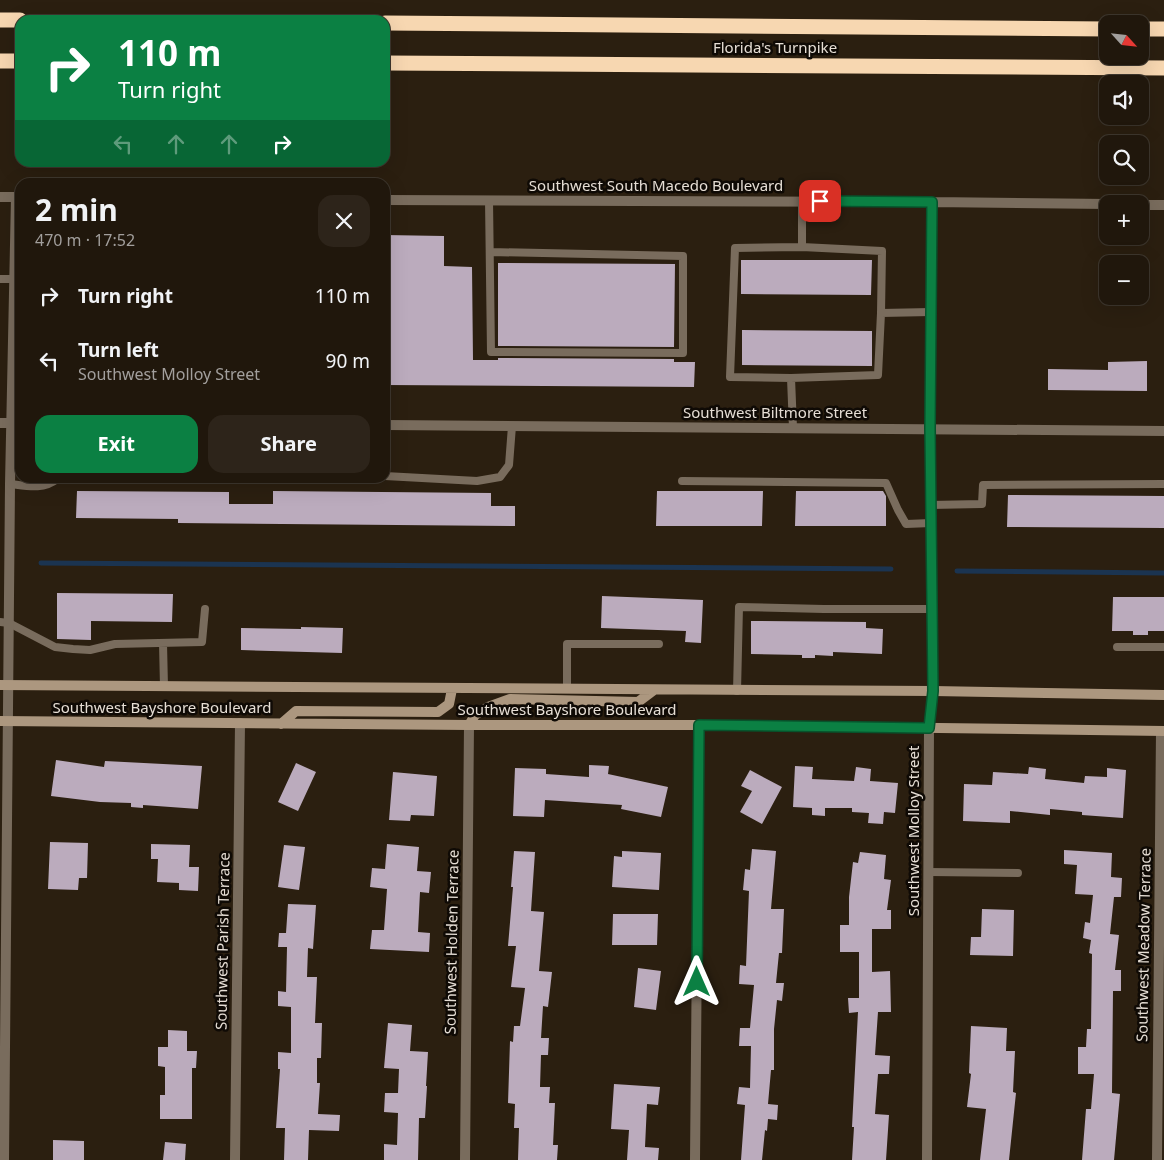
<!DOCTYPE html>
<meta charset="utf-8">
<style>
body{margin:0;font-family:"Noto Sans",sans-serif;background:#2d241a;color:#f1f3f6;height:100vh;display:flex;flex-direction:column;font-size:19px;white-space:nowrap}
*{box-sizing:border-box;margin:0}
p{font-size:16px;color:#a29f9d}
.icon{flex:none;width:28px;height:28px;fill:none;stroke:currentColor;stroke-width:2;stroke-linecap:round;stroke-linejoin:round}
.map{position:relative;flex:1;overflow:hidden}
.details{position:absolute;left:15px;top:178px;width:375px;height:305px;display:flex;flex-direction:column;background:#20170c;border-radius:15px;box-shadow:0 5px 20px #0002,0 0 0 1px #3d362d}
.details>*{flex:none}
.top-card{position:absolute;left:15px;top:15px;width:375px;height:152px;border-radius:15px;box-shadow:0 5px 20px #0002,0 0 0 1px #3d362d;background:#0b8043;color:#fff;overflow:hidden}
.needle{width:32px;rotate:117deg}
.controls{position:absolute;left:1099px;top:15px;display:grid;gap:10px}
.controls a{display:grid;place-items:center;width:50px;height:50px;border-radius:10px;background:#20170c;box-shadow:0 5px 20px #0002,0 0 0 1px #3d362d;font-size:25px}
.pin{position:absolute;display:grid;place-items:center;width:42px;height:42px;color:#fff;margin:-21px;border-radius:10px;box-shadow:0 2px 8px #0006}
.me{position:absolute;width:55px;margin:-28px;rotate:0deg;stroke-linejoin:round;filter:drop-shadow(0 0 4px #0008)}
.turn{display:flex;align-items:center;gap:18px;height:105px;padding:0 20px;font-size:22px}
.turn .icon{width:65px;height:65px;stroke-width:2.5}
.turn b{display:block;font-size:35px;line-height:42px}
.lanes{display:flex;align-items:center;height:48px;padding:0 20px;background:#0003;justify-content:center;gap:25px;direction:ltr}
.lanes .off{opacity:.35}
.round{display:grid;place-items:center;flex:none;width:52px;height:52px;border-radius:15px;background:#2d241a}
.head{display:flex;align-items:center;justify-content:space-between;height:85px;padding:0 20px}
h1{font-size:30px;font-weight:700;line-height:38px}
.button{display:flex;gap:10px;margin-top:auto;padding:10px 20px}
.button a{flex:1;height:58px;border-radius:15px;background:#0b8043;color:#fff;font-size:20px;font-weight:700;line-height:58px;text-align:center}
.button a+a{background:#2d241a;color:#f1f3f6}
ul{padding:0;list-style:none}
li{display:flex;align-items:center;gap:15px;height:65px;padding:0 20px}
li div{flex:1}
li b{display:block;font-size:19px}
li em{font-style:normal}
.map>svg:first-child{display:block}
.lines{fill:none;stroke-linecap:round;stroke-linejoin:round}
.stream{stroke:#1b3451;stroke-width:5}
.building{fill:#bbabbd}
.service{stroke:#796c5d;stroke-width:8}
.minor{stroke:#796c5d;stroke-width:10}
.secondary{stroke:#ac977f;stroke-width:10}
.motorway{stroke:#f7d7b1;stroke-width:15}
.route-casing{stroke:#07532c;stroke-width:12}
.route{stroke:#0b8043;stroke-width:9}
.labels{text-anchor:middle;stroke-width:5;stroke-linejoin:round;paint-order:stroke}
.street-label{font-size:15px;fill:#e6ded5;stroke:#0f0a05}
</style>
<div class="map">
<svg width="1164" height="1160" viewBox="0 0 1164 1160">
<rect width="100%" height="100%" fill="#2b1f10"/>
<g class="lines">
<path class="stream" d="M41,563L891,569
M957,571L1164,573"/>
</g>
<path class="building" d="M385,235L444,236V266L472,267L473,360H498V358L674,359V362H695L694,387L385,385Z
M741,260H872L871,295L741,294Z
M498,263L675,264L674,347L498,346Z
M742,330L872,331V366L742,365Z
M1147,361V391L1048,390V369L1108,370V362Z
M77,491L229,492V504H273V491L491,493V506H515V526L178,523V519L76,518Z
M657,491H763L762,526H656Z
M796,491H883L886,496V526H795Z
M1008,495L1164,496V528L1007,527Z
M57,593L173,594L172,622L91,621V640L57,639Z
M602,596L703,600L701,643L685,642L686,631L601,628Z
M1113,597H1164V631H1148V635H1133V631H1112Z
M751,621L866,622V628L883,629L882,654L833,652V656L815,655V658H802V655L751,654Z
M301,627L343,628L342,653L241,650V628L301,629Z
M56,760L104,767L105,761L202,766L198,809L143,805V808L131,807V803L100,802L51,796Z
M296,763L316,772L298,811L278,802Z
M589,765L609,766L608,774L668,787L661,817L621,809L622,805L545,800L544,817L513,816L515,768L546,769V774L589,777Z
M795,766L813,767L812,779L854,781L856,767L871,769L870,781L898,783L895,813L884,812L883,824L868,823L869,813L852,812V808H825V816L812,815V808L793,807Z
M1029,767L1046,769L1045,779L1084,783L1085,776L1107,777V768L1126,770L1123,818L1082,815V812L1050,809V815L1010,811V823L963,821L964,784L992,785L993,772L1028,774Z
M750,770L782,787L762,824L740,812L752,791L741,786Z
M393,772L437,776L434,816L411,815L410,821L389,820Z
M50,842L88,843L87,878H79L78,890L48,889Z
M151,844L190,845L189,867H199L198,891L179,890V883L157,882L158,859H151Z
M387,844L419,847L417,871L431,872L429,893L420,892L418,932L430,933L429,952L370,949L372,930H384L387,889L370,887L372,868L385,869Z
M284,845L305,847L299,890L278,887Z
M752,849L776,851L771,909H784L782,953H779L776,983H784L782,1001L777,1000L774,1029V1070H771L768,1104L778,1105L777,1120L768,1119L767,1131L765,1130L762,1160H741L745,1105L737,1104L739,1087L750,1088L751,1046H739L740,1028H750L754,985L739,984L740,965L746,966L749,891L743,890L745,869L750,870Z
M1064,850L1112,853L1111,877L1122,878L1121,897H1114L1110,934L1119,935L1115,970H1121V991H1113L1112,1093L1120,1094L1114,1160H1082L1086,1109H1091L1094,1074H1078V1047H1086L1087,1029H1091L1092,954L1089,953L1091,940L1083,938L1085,922L1090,923L1093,895L1075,894L1077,865L1064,864Z
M514,851L535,852L531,911L544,912L539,971L552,972L548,1007L543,1006L541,1038H549L548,1055H541L540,1087H550L549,1103H555L553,1145H558L557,1160H518L519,1128H514L515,1104L508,1103L510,1041L513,1042L514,1026H520L525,988L511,987L516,946H508L513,887H511Z
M622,851L661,853L659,890L612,887L614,856L622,857Z
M860,852L886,855L884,879L891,880L887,910H891V929H872V972L890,971L891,1012H878L875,1055L890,1056L889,1074H878L875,1114L889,1115L886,1160H852L854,1127H852L858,1012L849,1013L848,998H859V952H840V925H849V897L853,862L858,863Z
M288,904L316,905L313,949L308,948L307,977H317L315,1023H322L321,1058H317V1083H320L318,1114L340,1115L339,1131L309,1130L308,1160H284L285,1128H276L280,1069H278V1052L291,1053V1007L278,1006V991L286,992L287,947H278L279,933H286Z
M982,909L1014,910L1013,956L970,955L971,937H981Z
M613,914H658L657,945H612Z
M638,968L661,971L656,1010L634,1007Z
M388,1023L412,1025L410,1051L428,1052L426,1086H427L425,1118H419L418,1160H384V1144L397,1145L398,1113L384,1112L385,1093H398L399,1069L384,1068Z
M971,1026L1007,1028L1006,1051H1015L1013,1092L1016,1093L1009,1160H980L986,1109L967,1107L971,1074L969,1073Z
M168,1030L187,1031V1051H197L196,1068H192V1119H160V1095H165V1067L158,1066V1047H168Z
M614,1084L660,1087L658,1105L647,1104L645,1147L659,1148L658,1160H627L629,1130L611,1129Z
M53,1140L84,1141V1160H53Z
M165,1142L186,1144L185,1160H163Z"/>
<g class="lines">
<path class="service" d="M489,200L491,352L683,353V256L491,252
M802,201V247L882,251L881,313L931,312
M0,279H14
M791,378L730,377L735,248L802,247
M793,428L791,378L878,375L881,313
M385,476L477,481L500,477L509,465L512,426
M682,481L886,483L898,510L906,524L931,523
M10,484C27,486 43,490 57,479H231L235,478
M930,505L982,504L983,485L1164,484
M0,622L9,623L55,647L73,649L90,650L115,644L202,642L205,609
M163,643L164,687
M1117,647H1164
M567,689V644H659
M737,691L739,607L824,609H932
M929,872L1018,873"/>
<path class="minor" d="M0,197H20
M385,200L932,202L1108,204
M1140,205H1164
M0,423H20
M385,425L1164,431
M4,1160L10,484L16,197
M235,1160L240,723
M465,1160L469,725
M695,1160L699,725
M927,1160L929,728L933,691L930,429L932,202
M1157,1160L1161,731"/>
<path class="secondary" d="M0,685L933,691L1164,695
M0,721L469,725H699L1164,731
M281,724L296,711L438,712L449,704L452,689
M469,725L475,715L488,707L510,699L638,702L654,690"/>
<path class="motorway" d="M0,20H20
M385,23L1108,29
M1140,29H1164
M0,61H20
M385,63L1164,68"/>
</g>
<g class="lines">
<defs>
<path id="route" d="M697,982L699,725L929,728L933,691L930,428L932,202L820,201"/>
</defs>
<use href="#route" class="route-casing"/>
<use href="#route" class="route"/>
</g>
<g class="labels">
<g class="street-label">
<text x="775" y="53">Florida's Turnpike</text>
<text x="656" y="191">Southwest South Macedo Boulevard</text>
<text x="775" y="418">Southwest Biltmore Street</text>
<text x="162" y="713">Southwest Bayshore Boulevard</text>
<text x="567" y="715">Southwest Bayshore Boulevard</text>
<text transform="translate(914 831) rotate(-90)" y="5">Southwest Molloy Street</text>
<text transform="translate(223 941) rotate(-89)" y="5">Southwest Parish Terrace</text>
<text transform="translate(452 942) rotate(-89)" y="5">Southwest Holden Terrace</text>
<text transform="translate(1144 945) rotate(-89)" y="5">Southwest Meadow Terrace</text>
</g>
</g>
</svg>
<div class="controls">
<a><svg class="needle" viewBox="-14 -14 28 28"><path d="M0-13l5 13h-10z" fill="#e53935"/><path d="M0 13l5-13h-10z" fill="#a29f9d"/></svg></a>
<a><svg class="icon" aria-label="sound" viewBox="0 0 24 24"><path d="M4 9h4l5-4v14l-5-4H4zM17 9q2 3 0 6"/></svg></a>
<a><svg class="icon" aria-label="search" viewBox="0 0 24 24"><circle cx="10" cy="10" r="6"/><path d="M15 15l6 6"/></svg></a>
<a>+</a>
<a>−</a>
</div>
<div class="pin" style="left:820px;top:201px;background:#d93025"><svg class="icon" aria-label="arrive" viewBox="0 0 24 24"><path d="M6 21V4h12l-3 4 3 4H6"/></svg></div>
<svg class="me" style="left:697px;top:982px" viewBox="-20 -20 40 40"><path d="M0-17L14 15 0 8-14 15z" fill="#0b8043" stroke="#fff" stroke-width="4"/></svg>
<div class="top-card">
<div class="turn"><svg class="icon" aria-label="right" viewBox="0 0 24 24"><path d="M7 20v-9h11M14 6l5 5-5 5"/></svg><div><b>110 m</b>Turn right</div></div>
<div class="lanes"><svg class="icon off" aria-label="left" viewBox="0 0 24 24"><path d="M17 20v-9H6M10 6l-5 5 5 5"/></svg><svg class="icon off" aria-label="ahead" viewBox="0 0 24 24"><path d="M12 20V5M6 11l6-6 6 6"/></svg><svg class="icon off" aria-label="ahead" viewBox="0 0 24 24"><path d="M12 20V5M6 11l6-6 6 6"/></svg><svg class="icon" aria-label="right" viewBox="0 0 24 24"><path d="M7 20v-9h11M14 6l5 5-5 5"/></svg></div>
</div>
<section class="details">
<div class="head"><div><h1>2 min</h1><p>470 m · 17:52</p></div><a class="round"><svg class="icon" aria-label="close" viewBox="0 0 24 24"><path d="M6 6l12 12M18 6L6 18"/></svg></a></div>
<ul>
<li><svg class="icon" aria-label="right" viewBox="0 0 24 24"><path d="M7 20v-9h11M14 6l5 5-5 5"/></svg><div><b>Turn right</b></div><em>110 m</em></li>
<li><svg class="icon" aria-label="left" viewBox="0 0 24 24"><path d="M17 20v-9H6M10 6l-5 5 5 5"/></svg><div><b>Turn left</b><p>Southwest Molloy Street</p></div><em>90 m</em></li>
</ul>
<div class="button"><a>Exit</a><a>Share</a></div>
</section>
</div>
